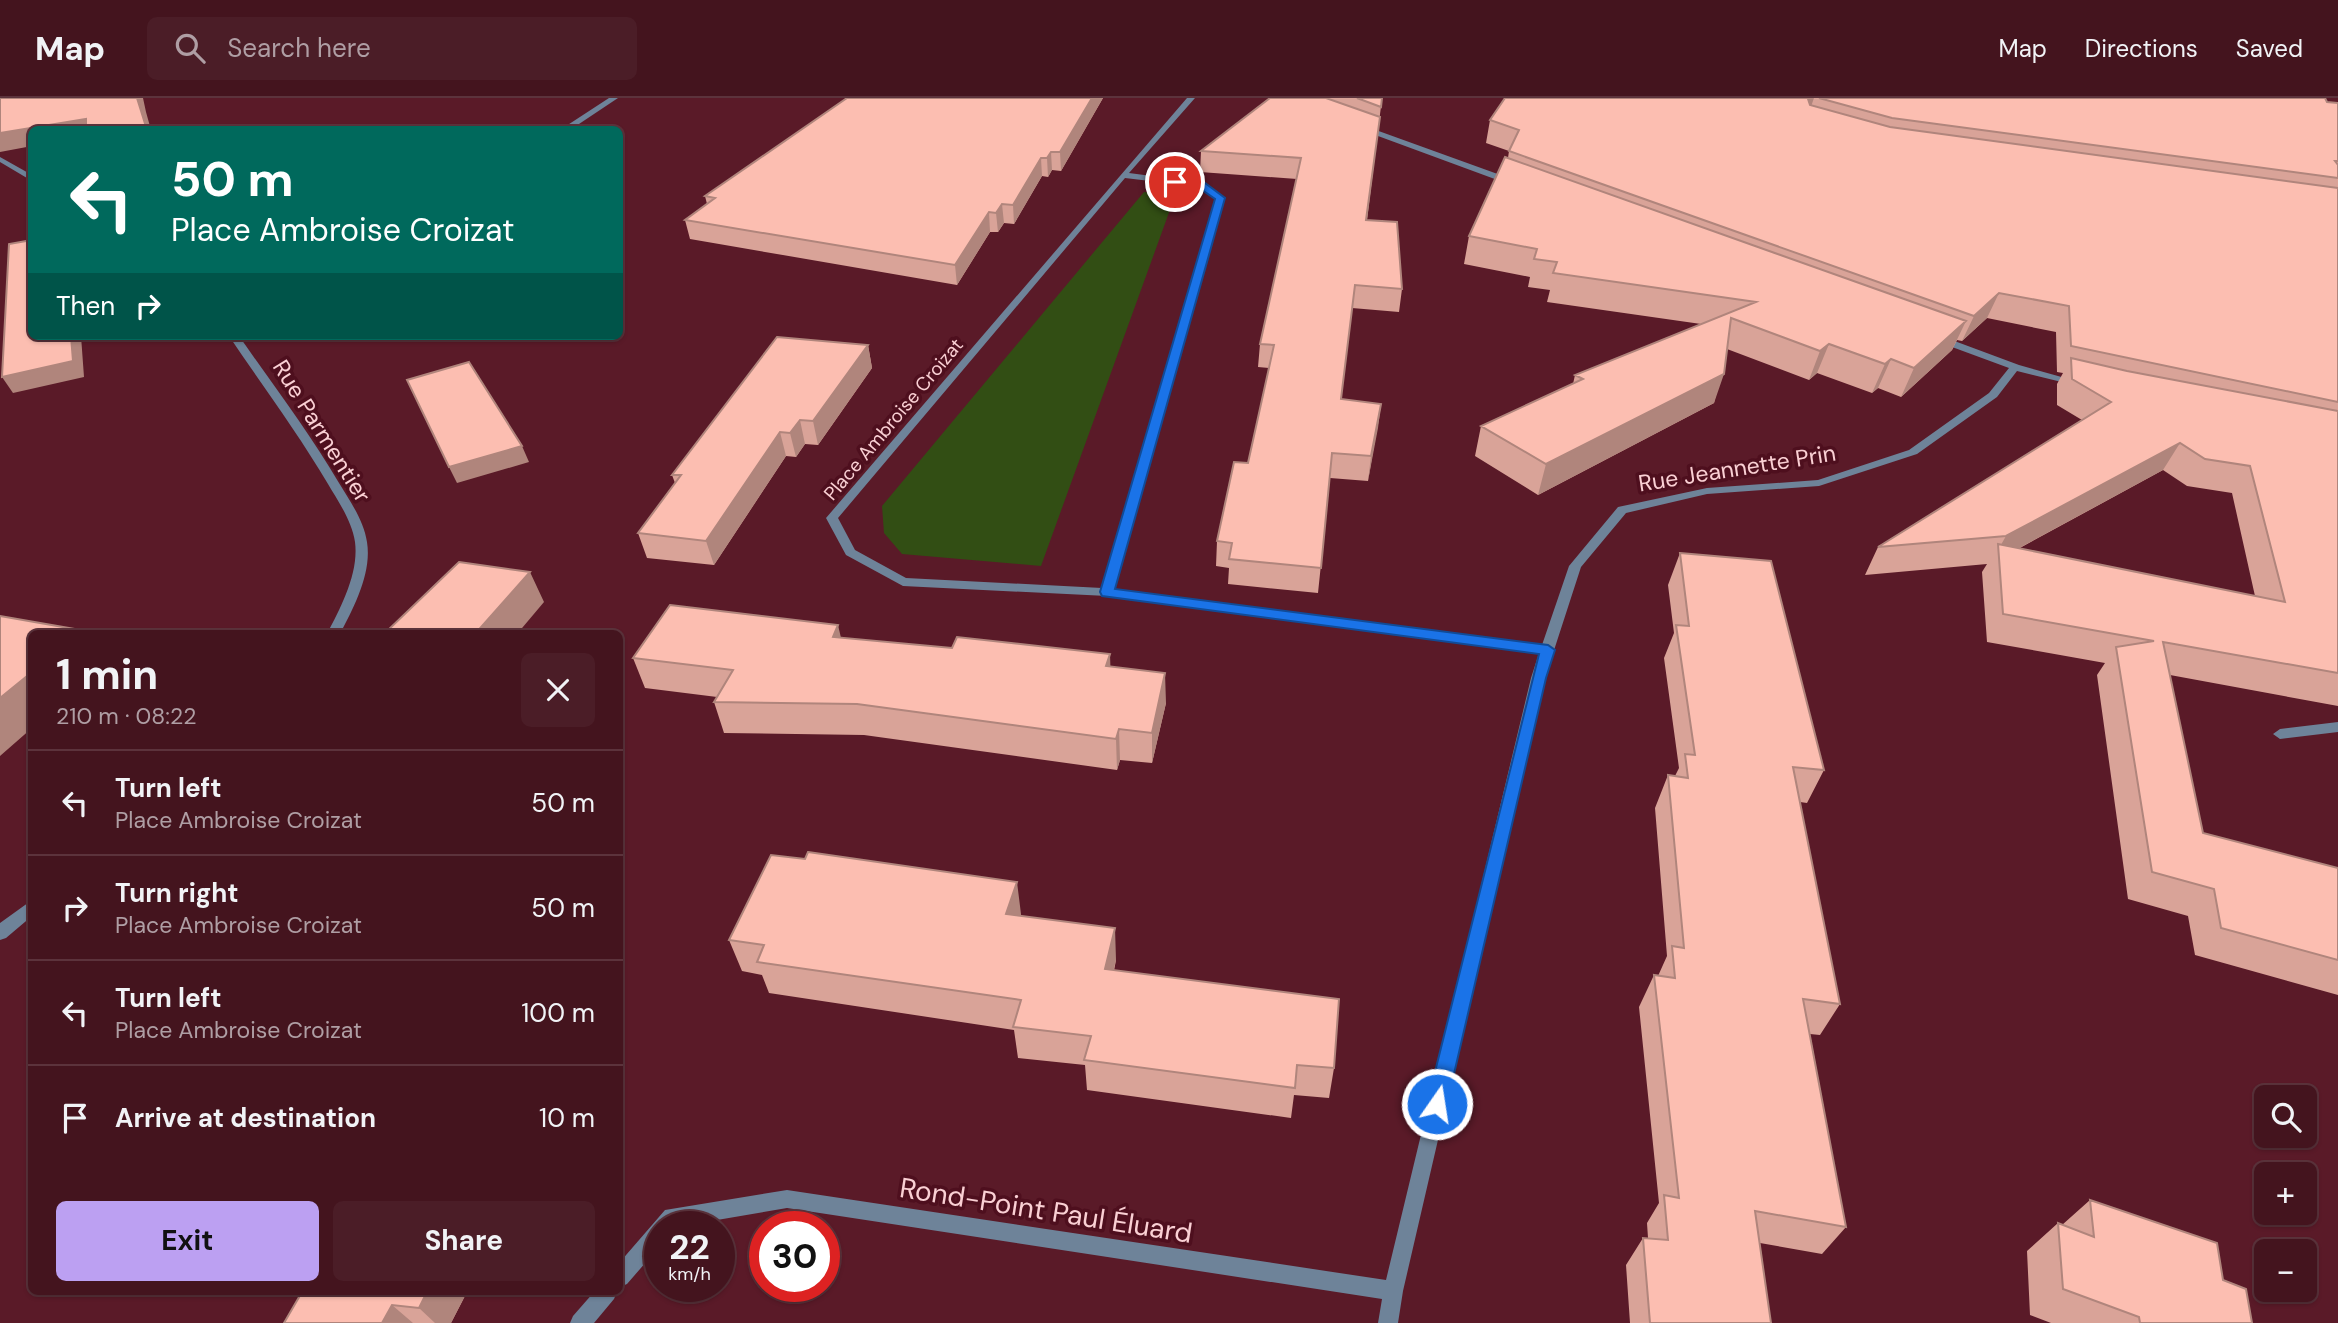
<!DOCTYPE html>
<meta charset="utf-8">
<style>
body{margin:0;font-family:"DM Sans",sans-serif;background:#4b1d27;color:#f1f3f6;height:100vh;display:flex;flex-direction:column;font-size:26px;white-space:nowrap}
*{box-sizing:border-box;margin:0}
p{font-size:23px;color:#af9ea4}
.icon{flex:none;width:38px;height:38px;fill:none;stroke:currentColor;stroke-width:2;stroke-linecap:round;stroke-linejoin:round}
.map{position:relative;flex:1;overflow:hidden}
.details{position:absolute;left:28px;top:532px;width:595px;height:665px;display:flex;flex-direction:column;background:#44141e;border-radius:10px;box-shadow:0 2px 5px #0004,0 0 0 2px #5c333c}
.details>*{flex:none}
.top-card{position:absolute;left:28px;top:28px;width:595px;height:214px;border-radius:10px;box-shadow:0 2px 5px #0004,0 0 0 2px #5c333c;background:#00695c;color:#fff;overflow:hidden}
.controls{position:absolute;left:2254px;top:987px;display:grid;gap:14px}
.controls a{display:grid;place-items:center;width:63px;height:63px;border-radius:10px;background:#44141e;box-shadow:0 2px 5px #0004,0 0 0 2px #5c333c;font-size:35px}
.speed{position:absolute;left:644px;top:1113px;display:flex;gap:14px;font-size:35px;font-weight:700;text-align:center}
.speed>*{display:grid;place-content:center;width:91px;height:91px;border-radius:50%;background:#44141e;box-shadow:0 2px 5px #0004,0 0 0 2px #5c333c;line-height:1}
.speed small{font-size:18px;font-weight:400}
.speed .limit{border:10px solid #d22;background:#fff;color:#111}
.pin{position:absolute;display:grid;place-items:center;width:60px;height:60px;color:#fff;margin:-30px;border:4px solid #fff;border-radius:50%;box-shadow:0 2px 7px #0007}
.me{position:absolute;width:77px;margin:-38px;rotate:13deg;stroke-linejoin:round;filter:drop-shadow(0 0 5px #0008)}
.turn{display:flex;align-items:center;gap:24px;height:147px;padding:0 28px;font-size:32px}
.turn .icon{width:91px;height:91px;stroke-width:2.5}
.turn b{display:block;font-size:49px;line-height:60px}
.then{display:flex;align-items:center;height:66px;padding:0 28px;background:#0003;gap:14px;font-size:26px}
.round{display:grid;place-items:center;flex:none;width:74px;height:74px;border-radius:10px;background:#4b1d27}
.overview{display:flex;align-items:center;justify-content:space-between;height:119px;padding:0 28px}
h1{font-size:42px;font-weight:700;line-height:52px}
.primary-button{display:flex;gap:14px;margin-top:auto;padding:14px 28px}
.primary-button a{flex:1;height:80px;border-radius:10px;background:#bca0f2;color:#111;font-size:28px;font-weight:700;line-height:80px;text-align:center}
.primary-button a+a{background:#4b1d27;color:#f1f3f6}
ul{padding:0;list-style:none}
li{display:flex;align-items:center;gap:21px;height:105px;padding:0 28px;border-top:2px solid #5c333c}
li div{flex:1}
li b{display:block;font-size:26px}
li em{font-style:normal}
header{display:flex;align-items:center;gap:42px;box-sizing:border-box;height:98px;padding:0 35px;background:#44141e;border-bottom:2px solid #5c333c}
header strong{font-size:33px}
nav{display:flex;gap:38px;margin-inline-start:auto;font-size:24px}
.search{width:490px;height:63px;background:#4b1d27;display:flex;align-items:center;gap:18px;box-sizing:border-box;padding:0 24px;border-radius:10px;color:#af9ea4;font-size:26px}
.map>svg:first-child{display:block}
.green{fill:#324e14}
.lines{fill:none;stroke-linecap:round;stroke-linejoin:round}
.street{fill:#6e8399;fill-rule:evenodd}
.wall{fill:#d9a398;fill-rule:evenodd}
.shaded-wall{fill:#b0857c}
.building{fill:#fcbeb1;stroke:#b0857c;stroke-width:2}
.route{fill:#1a73e8;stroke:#114b97;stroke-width:2}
.labels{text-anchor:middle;stroke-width:7;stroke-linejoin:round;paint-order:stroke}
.far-street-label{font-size:19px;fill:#fad0d4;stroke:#4e0f1e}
.street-label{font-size:23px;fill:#fad0d4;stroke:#4e0f1e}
.near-street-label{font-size:28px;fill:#fad0d4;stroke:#4e0f1e}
</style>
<header>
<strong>Map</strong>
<div class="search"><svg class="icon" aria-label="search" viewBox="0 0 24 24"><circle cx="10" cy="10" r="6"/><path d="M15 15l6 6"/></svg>Search here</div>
<nav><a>Map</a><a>Directions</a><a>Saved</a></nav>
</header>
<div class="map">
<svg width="2338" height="1225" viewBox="0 0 2338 1225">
<rect width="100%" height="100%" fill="#5a1a28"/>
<path class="green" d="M1144,94L1175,98L1041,468L902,456L884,435L882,408Z"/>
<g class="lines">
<path class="street" d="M609,0H618L570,32H560Z
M1187,0H1195L1129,75L1205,85L1224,100L1114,491L1542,547L1569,468L1618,409L1707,390L1818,382L1909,352L1989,295L2009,270L1933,242V238H1941L2019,267L2083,285L2078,288L2017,273L1997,299L1917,356L1819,388L1707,396L1626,415L1581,469L1545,580L1403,1193L1398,1225H1378L1382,1201L787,1110L676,1129H660V1148L627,1186L620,1189V1164L665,1112L787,1092L1386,1182L1531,580L1539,555L1107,498L903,488L846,457L826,420ZM1125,80L1200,89L1216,101L1102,490L906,480L855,452L838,420Z
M1362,27L1517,83L1518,85L1511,87L1359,31L1358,29Z
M0,59L32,77V83L0,64Z
M229,238H239C273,287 309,334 339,385C350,403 364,423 367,444C372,475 354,509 340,536H327C341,509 359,475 355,444C352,423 338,403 328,386C298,335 262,287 229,238Z
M2338,624V634L2280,641L2273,636L2280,631Z
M32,802V818L6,840L0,842V825Z
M594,1194H617L614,1201L594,1225H570L573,1218Z"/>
</g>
<path class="wall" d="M847,0H1103L1061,73L1052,72L1048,79L1042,78L1014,126L1004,125L998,134H990L957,187L690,141L685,122L707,106L705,98Z
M1270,0H1382L1367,122L1402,191L1399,214L1352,210L1341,301L1381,306L1368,383L1330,380L1318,495L1228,486L1229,470L1216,468L1217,443L1248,365L1269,270L1258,269L1260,246L1297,81L1200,74L1201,53Z
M1505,0H2325L2327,4L2338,5V608L2170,577L2203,735L2338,770V897L2195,857L2188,818L2128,801L2097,577L2105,565L1987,544L1982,474L1987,466L1865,477L1878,449L2082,322L2057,307V286L2063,275L2057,274L2056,234L1987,220L1962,243L1957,242L1952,252L1901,299L1878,290L1872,295L1817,275L1809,282L1727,251L1714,305L1538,397L1475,358L1481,328L1573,286L1575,277L1701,226L1547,204L1550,192L1528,189L1530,179L1464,166L1469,138L1508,60L1509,53L1486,45L1490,22ZM2163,372L2187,388L2232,395L2255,498L2018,451Z
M868,247L872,270L818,347L805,346L796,359L786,358L714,467L647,460L638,435L675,385L672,377Z
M1680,455L1824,672L1807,705L1800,704L1840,906L1820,937L1810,936L1846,1129L1822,1156L1760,1145L1771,1225H1630L1626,1167L1643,1140H1648L1647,1125L1659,1105L1639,909L1654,877L1658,878L1667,858L1655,710L1668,677L1675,678L1679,670L1664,560L1674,535L1668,487Z
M841,540L1111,569L1166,605L1152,665L1120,662L1117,672L864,637L724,635L714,604L717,599L645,590L633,560Z
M1021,816L1020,818L1116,862L1114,873L1334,970L1329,1000L1294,997L1291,1020L1087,992L1085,967L1018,960L1014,932L769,895L762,877L742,873L729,842Z
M2090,1102L2223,1182L2252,1225H2051L2030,1217L2027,1153L2058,1125L2062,1127Z
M302,1194H467L451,1225H284Z"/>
<path class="shaded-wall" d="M137,0H143L146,14L151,32H147Z
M1092,0H1103L1061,73L1060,54Z
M1811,0H1814L1807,20L1808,1Z
M86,21L92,32H32V48L0,54V35Z
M1051,54L1052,72L1048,79L1047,60Z
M1041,60L1042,78L1014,126L1013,107Z
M1002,106L1004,125L998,134L996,115Z
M989,114L990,134L957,187L955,167Z
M1999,195L1987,220L1962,243L1974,218Z
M1966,223L1952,252L1901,299L1914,270Z
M71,238H81L84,279L13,295L2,279Z
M1829,246L1817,275L1809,282L1820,253Z
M868,247L872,270L818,347L813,323Z
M1891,261L1878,290L1872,295L1885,266Z
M1724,276L1714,305L1538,397L1546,366Z
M1381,306L1378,330L1368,383L1371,358Z
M800,322L805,346L796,359L790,335Z
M780,334L786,358L714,467L706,443Z
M2180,345L2163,372L1999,461L1998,452L2006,438Z
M522,348L529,364L457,385L449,369Z
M530,474L544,504L517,536H475Z
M838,527L845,557L833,539Z
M1110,556L1111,586L1106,568Z
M32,574V630L0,658V600Z
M1165,575L1166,605L1152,665V635Z
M1119,631L1120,662L1117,672L1116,641Z
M1017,784L1021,816L1011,848L1006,816Z
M1115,830L1116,862L1106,903L1105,871Z
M427,1194H467L451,1225H435L419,1210Z
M392,1207L413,1225H382Z"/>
<path class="building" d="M0,0H137L147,32H86V21L0,35Z
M847,0H1092L1060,54H1051L1047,60H1041L1013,107L1002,106L996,115L989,114L955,167L685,122L715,100L705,98Z
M1270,0H1326L1380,19L1366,122L1397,124L1402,191L1355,187L1341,301L1381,306L1371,358L1332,355L1321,470L1229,461L1232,445L1217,443L1234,364L1248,365L1274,247L1260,246L1301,60L1201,53Z
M1357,0H1382L1381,9Z
M1505,0H1811L1808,1L1810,7L1890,29L2338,90V304L2071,248L2069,208L1999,195L1974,218L1509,53L1519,32L1490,22Z
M1819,0H2325L2327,4L2338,5V63H2335L2338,67V80L1892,20Z
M1505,59L1966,223L1914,270L1891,261L1885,266L1829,246L1820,253L1731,220L1724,276L1546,366L1481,328L1583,281L1575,277L1756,204L1553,175L1557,164L1534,161L1537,151L1469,138Z
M32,142V238H71L73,263L2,279L9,146Z
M777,239L868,247L813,323L800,322L790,335L780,334L706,443L638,435L681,377H672Z
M2071,260L2127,273L2338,313V575L2163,544L2203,735L2338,770V862L2221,830L2214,791L2152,774L2116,549L2154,543L2003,516L1998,446L2285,504L2250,368L2205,361L2180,345L2006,438L1878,449L2111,304L2072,281Z
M469,264L522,348L449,369L407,282Z
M1680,455L1771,463L1824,672L1793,669L1840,906L1803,901L1846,1129L1755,1113L1771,1225H1650L1643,1140L1668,1142L1664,1097L1679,1100L1654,877L1675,880L1672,848L1684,850L1668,677L1688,680L1685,656L1695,657L1676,527L1689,528Z
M459,464L530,474L475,536H404L387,533Z
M670,507L838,527L833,539L952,550L957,539L1110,556L1106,568L1165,575L1152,635L1119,631L1116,641L857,606L714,604L733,572L633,560Z
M0,518L80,532L76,536H32V574L0,600Z
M808,754L1017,784L1006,816L1115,830L1105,871L1339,901L1334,970L1297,967L1295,990L1084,962L1091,938L1013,929L1021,902L757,864L764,847L729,842L771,757L805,761Z
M2090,1102L2217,1145L2223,1182L2246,1191L2252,1225H2140L2139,1219L2063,1191L2058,1125L2094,1139Z
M302,1194H427L419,1210L392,1207L382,1225H284Z"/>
<path class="route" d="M1175,81L1205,85L1225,100L1115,491L1548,547L1555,552L1546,580L1447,1006L1444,1013L1437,1016L1430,1013L1427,1006L1539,556L1102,498L1100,494L1215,101L1199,90L1172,86Z"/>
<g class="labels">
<g class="far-street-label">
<text transform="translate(893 321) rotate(-50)" y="7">Place Ambroise Croizat</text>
</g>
<g class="street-label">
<text transform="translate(322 333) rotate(58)" y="8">Rue Parmentier</text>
<text transform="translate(1737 370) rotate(-9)" y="8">Rue Jeannette Prin</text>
</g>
<g class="near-street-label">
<text transform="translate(1046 1112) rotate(9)" y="10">Rond-Point Paul Éluard</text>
</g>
</g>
</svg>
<div class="controls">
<a><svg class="icon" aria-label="search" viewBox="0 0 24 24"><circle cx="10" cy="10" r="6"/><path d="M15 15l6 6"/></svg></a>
<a>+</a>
<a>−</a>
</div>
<div class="speed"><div>22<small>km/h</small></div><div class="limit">30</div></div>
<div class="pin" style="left:1175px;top:84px;background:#d93025"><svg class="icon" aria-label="arrive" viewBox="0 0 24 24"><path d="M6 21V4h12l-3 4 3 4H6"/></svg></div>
<svg class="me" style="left:1437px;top:1006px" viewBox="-20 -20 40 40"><circle r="17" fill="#1a73e8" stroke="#fff" stroke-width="3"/><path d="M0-11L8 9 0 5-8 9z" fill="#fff"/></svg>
<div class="top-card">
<div class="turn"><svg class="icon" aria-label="left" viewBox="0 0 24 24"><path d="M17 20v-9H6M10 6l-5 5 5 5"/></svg><div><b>50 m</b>Place Ambroise Croizat</div></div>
<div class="then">Then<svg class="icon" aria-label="right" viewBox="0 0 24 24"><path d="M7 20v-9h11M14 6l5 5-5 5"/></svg></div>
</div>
<section class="details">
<div class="overview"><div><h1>1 min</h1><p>210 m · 08:22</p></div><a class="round"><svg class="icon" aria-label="close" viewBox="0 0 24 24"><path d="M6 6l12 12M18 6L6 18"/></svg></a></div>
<ul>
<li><svg class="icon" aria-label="left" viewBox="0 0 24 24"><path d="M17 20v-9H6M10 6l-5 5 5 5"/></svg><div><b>Turn left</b><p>Place Ambroise Croizat</p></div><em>50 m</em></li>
<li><svg class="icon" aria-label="right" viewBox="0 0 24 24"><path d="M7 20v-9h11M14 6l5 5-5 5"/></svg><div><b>Turn right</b><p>Place Ambroise Croizat</p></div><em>50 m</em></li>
<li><svg class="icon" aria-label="left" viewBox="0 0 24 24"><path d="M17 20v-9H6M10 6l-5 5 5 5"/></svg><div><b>Turn left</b><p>Place Ambroise Croizat</p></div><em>100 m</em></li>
<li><svg class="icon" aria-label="arrive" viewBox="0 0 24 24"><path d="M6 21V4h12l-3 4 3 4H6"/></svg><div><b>Arrive at destination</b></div><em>10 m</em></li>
</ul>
<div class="primary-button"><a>Exit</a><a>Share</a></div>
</section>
</div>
